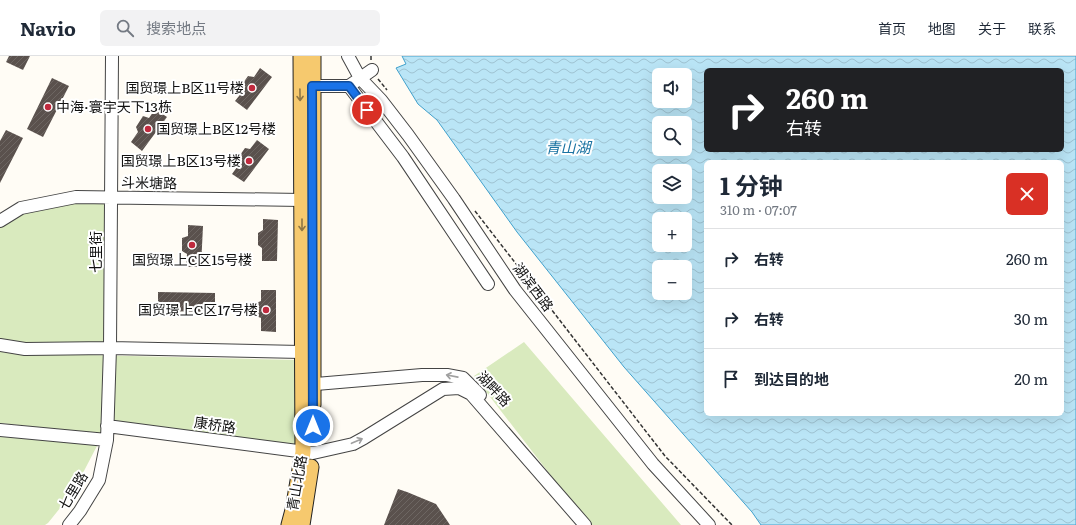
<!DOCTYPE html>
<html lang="zh">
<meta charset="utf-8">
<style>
body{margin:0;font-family:Literata,"Noto Sans SC",serif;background:#f2f2f3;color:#1f2937;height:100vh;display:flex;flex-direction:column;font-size:15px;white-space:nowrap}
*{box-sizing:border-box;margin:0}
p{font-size:13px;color:#747a83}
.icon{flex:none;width:22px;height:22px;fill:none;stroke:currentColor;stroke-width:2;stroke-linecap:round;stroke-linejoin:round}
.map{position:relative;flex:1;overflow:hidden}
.details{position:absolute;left:704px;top:104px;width:360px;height:256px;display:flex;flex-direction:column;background:#fff;border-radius:6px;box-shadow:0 4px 16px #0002}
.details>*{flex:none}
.hud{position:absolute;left:704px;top:12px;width:360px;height:84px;border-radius:6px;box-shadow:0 4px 16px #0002;background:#202124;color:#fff;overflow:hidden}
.buttons{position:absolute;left:652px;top:12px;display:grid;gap:8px}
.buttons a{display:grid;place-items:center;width:40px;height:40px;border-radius:6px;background:#fff;box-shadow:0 4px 16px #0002;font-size:20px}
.pin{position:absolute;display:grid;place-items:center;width:34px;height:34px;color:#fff;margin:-17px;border:2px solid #fff;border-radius:50%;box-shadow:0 1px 4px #0007}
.me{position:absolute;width:44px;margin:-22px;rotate:0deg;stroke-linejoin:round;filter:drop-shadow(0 0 3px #0008)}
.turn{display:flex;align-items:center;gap:14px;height:84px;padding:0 16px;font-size:18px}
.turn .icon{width:52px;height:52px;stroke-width:2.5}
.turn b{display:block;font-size:28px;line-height:34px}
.round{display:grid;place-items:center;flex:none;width:42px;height:42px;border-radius:6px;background:#f2f2f3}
.head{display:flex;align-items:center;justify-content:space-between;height:68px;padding:0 16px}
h1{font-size:24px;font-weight:700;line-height:30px}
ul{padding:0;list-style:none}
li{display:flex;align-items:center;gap:12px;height:60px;padding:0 16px;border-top:1px solid #e0e1e3}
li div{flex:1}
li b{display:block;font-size:15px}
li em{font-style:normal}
header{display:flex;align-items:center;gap:24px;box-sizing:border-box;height:56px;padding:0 20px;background:#fff;border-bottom:1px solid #e0e1e3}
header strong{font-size:19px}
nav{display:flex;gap:22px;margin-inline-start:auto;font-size:14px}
.search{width:280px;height:36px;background:#f2f2f3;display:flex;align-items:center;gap:10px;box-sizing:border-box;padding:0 14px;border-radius:6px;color:#747a83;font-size:15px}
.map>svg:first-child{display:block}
.grass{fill:#d9eabe}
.water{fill:url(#water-waves);stroke:#42a1cc;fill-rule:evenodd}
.building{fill:url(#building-hatch)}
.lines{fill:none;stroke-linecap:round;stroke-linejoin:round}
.minor-casing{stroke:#444;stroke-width:14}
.major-casing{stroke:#222;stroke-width:17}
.path{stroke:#333;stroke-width:1.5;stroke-dasharray:4 2;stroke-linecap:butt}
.minor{stroke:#fff;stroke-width:12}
.major{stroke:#f6c96e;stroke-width:15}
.oneway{stroke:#8f7644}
.oneway2{stroke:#a0a0a0}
.route-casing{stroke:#114b97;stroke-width:10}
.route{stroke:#1a73e8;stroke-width:7}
.poi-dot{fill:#c02a3e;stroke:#fff;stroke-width:1.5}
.labels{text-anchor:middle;stroke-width:4;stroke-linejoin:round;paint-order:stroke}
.poi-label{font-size:14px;fill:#111;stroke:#fff;text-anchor:end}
.street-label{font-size:14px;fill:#111;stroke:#fff}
.water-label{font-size:15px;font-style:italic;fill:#1a73a2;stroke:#fff}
</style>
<header>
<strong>Navio</strong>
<div class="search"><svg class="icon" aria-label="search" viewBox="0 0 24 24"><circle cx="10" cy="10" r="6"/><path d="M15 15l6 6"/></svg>搜索地点</div>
<nav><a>首页</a><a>地图</a><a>关于</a><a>联系</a></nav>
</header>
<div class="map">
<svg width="1076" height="469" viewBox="0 0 1076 469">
<defs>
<pattern id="water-waves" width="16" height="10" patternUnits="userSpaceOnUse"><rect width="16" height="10" fill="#bae5f6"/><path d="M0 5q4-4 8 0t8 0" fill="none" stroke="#9fc3d2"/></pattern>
<pattern id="building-hatch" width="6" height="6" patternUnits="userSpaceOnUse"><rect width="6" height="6" fill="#5a514d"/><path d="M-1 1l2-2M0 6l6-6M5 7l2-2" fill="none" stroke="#6d6662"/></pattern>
</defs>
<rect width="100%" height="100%" fill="#fffcf5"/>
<path class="grass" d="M78,145L105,146V287L14,288L0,283V169L21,156Z
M524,286L681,469H589L474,320Z
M0,295L6,297L296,304V390L103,363V378L0,367Z
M0,380L98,388L73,436L48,467L45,469H0Z"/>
<path class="water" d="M402,0H1076V469H761L752,456L624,311L517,176L437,64L418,48L396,12L406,8ZM706,14H1062V94H706ZM659,19H685V45H659ZM659,67H685V93H659ZM706,106H1062V358H706ZM659,115H685V141H659ZM659,163H685V189H659ZM659,211H685V237H659Z"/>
<path class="building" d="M9,0H30L23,14L6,6Z
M260,12L272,21L247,54L235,45L243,35L241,30L248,20L254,21Z
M52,22L69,30L43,81L27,73Z
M155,53L167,61L142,95L131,86L138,76L136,71L143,60L149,62Z
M6,74L23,82L0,127V85Z
M257,84L269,93L244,126L232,118L240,107L238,102L245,92L250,93Z
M263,163L278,164L277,205H262V192L258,189V177L263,174Z
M188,169L203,170L201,211H186L187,198L182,195V182L188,180Z
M261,234H276V276L261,275V262L256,260V247L261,245Z
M158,236L215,237V256L158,255Z
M398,433L407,436L436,448L450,469H384Z"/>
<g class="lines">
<defs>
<path id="minor" d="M348,0L360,22L381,44L408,79L454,143L515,234L653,408L709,469
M312,30H349L372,14
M349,30L403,101L488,228
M0,165L21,152L76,141L302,144
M0,289L25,293L110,292L301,296
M304,329L422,319H447L463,322L480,339
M107,370L313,397L353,388L364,382L443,333L459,332L471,338L585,469
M0,374L107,384
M69,469L80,455L99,424L107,384L110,292L112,0"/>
<path id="major" d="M313,349V0
M289,469L293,454L303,396L301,0
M302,469L311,411"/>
</defs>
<use href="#minor" class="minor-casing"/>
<use href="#major" class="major-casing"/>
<path class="path" d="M371,0V5
M378,23L387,34
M475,155L665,400L732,469"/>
<use href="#minor" class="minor"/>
<use href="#major" class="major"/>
</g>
<defs><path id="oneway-shaft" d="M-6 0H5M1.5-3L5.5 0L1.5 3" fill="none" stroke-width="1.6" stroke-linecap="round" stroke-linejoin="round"/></defs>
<g class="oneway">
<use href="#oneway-shaft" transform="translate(300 39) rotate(89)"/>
<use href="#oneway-shaft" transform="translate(302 169) rotate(90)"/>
</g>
<g class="oneway2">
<use href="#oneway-shaft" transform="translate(452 320) rotate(-169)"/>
<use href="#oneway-shaft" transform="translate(357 385) rotate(-23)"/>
</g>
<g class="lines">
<defs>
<path id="route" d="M313,370L312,30H349L367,54"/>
</defs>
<use href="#route" class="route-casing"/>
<use href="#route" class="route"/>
</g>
<g class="poi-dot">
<circle cx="252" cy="32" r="4"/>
<circle cx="48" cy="51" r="4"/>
<circle cx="148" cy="73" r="4"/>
<circle cx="249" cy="105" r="4"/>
<circle cx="192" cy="189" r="4"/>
<circle cx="266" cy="254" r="4"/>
</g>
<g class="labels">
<g class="poi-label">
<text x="244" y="37">国贸璟上B区11号楼</text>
<text x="56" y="56" text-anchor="start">中海·寰宇天下13栋</text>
<text x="156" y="78" text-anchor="start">国贸璟上B区12号楼</text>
<text x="241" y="110">国贸璟上B区13号楼</text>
<text x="192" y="209" text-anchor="middle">国贸璟上C区15号楼</text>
<text x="258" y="259">国贸璟上C区17号楼</text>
</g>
<g class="street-label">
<text transform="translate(149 127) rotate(1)" y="5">斗米塘路</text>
<text transform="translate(96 196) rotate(-90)" y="5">七里街</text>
<text transform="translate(533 231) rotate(53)" y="5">湖滨西路</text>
<text transform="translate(494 333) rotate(47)" y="5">湖畔路</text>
<text transform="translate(215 369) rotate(8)" y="5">康桥路</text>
<text transform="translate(297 427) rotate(-80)" y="5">青山北路</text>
<text transform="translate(73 435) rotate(-59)" y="5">七里路</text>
</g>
<g class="water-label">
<text x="568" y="97">青山湖</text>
</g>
</g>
</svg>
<div class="buttons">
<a><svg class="icon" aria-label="sound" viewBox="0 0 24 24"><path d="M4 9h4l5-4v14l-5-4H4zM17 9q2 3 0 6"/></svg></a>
<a><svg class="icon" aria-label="search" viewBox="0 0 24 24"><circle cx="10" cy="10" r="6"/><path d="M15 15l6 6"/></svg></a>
<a><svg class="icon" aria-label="layers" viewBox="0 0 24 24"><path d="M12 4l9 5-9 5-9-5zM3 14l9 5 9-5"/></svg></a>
<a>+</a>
<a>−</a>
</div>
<div class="pin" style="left:367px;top:54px;background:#d93025"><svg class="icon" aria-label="arrive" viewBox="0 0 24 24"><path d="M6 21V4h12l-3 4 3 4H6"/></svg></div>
<svg class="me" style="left:313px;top:370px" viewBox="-20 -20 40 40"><circle r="17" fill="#1a73e8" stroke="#fff" stroke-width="3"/><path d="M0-11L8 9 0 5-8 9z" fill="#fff"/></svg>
<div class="hud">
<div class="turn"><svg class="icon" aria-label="right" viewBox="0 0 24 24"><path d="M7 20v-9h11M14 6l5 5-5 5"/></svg><div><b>260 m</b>右转</div></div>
</div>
<section class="details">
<div class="head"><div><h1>1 分钟</h1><p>310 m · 07:07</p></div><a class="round" style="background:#d93025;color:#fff"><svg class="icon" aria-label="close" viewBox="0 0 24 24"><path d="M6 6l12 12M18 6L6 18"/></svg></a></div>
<ul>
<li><svg class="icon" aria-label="right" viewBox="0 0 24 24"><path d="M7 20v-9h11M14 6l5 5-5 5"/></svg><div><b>右转</b></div><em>260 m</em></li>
<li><svg class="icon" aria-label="right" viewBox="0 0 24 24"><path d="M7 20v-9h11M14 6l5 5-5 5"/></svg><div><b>右转</b></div><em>30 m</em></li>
<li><svg class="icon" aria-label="arrive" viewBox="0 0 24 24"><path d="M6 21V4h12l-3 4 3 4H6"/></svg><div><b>到达目的地</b></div><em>20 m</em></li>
</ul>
</section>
</div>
